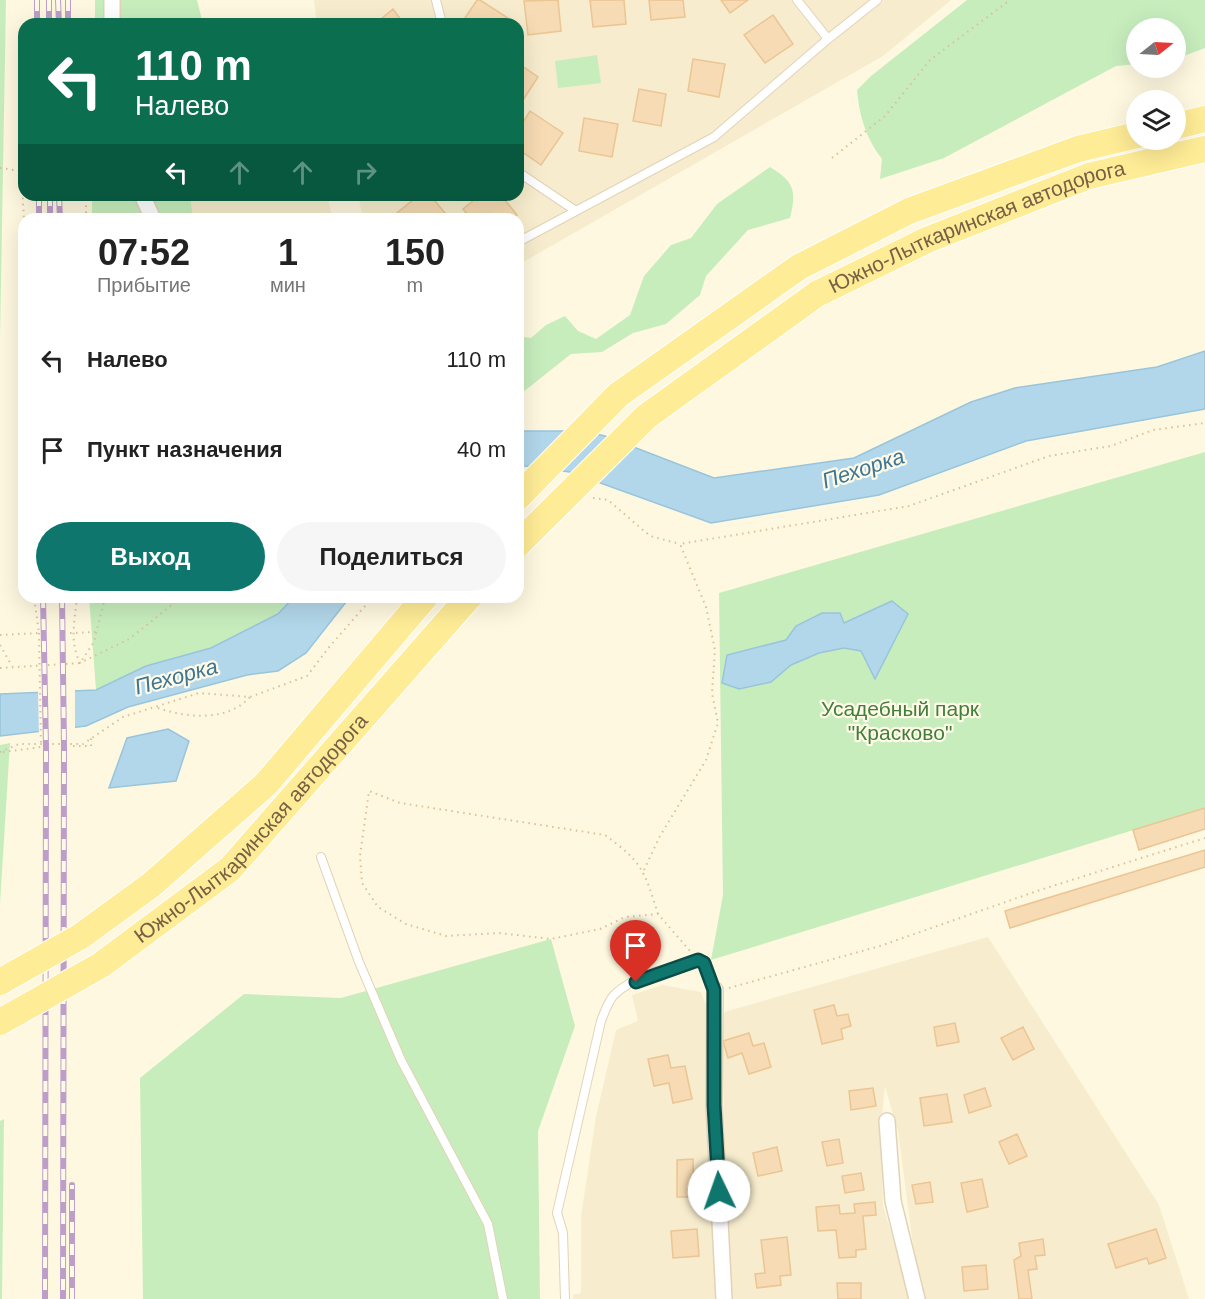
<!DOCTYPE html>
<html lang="ru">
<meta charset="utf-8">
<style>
body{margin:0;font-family:Arial,sans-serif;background:#f6f6f6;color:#222;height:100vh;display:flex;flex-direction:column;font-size:22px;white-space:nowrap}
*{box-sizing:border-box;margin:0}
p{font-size:20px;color:#767676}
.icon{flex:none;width:33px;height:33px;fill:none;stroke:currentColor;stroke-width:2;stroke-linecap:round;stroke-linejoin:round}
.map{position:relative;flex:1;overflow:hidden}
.side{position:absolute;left:18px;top:213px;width:506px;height:390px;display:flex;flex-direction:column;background:#fff;border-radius:18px;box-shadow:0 6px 24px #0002}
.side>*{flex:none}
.banner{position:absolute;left:18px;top:18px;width:506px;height:183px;border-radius:18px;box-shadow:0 6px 24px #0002;background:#0b6e4f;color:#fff;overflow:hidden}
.needle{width:39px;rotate:72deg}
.controls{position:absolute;left:1126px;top:18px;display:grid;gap:12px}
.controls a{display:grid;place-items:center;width:60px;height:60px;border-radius:50%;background:#fff;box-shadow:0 6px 24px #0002;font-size:30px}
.pin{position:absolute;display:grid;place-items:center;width:51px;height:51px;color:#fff;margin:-62px -26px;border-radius:50% 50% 50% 0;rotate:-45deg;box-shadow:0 0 6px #0007}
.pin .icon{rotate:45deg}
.me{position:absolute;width:66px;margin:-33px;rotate:357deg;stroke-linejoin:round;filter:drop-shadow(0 0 4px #0008)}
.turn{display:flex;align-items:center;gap:21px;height:126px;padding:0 18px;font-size:27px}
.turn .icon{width:78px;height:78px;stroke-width:2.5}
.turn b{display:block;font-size:42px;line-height:51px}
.lanes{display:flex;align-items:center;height:57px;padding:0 18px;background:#0003;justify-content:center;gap:30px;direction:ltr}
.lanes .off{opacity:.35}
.eta{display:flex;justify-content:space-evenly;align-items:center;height:102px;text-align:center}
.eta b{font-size:36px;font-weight:600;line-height:42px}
.primary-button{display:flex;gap:12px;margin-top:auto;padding:12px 18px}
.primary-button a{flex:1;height:69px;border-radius:36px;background:#0f766e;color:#fff;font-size:24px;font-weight:600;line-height:69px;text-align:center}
.primary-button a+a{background:#f6f6f6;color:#222}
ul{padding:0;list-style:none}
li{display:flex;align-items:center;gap:18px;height:90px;padding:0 18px}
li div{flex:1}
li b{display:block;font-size:22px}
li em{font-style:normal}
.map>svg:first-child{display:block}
.residential{fill:#f7eccd}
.green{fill:#c7edbd}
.water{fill:#b2d7ea;stroke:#98c5dc;stroke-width:1.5}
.pier{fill:#fef8e0}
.building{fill:#f6dbb4;stroke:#ebc593;stroke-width:1.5}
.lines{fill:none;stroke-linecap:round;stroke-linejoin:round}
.lane-casing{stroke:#e1d3b8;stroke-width:10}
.street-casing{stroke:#e1d3b8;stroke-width:18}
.primary-casing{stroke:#fff;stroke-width:28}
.path{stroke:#dbbf98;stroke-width:2;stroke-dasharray:1.5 4.5;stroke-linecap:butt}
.lane{stroke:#fff;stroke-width:8}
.street{stroke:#fff;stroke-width:15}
.primary{stroke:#ffec96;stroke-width:26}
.rail-casing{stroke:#bd9ec8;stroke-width:6}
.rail{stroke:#fffae8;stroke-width:4;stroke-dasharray:11;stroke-linecap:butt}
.primary-bridge-casing{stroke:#fff;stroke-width:28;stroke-linecap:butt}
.path-bridge{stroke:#dbbf98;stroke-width:2;stroke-dasharray:1.5 4.5;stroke-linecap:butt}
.primary-bridge{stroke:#ffec96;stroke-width:26}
.route-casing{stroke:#0a4d48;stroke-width:15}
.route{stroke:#0f766e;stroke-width:10}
.labels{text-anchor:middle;stroke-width:4.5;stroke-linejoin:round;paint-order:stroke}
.street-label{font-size:21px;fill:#776045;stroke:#fffae8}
.park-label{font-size:21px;fill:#427f3b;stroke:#fffae8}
.water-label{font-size:22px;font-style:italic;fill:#3f7694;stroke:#fffae8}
</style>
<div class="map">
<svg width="1205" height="1299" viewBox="0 0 1205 1299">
<rect width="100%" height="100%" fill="#fef8e0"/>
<path class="residential" d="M314,0H951L883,56L518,265V219H363L358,195H518V24H317Z
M190,195H327L333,219H193Z
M988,937L1159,1205L1189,1299H924L914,1252L898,1131L885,1086L881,1124L883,1206L911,1299H730L721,1013Z
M662,985L701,992L711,1018L722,1299H573V1295L581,1293V1217L596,1117L616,1030L638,1021L632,995Z"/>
<path class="green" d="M0,0H6L0,339Z
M95,0H197L203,24H95Z
M967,0H1205V48L1176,59V28H1137V64L1116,66L944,158L880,179L882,159C866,139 859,115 857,90L871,76Z
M597,55L601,83L558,88L555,61Z
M770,167C794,182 797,190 790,218L748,230L706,276L700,295L666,324L633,333L602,352L571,354L518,396V336L531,338L546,325L565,316L578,331L596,339L630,315L644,276L671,245L691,238L717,204Z
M92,195H190L193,219H92Z
M1205,452V808L711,960L723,895L719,593Z
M89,597H294L278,614L211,648L146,666L96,690Z
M10,743L0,904V745Z
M551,939L575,1026L538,1131L540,1299H143L140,1078L244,994L341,998Z
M4,1119L2,1299H0V1121Z"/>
<path class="water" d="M1205,351V409L1026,441L879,495L711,523L570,472L518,465V431H584L605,436L714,478L854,458L971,402L1015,388L1157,367Z
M294,597H350L306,653L278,671L247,675L128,707L86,726L0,736V694L96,690L146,666L211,648L278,614Z
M892,601L908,614L875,679L861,651L844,648L819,653L791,665L771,682L739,689L722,683L727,655L786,640L796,626L822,613H840L844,623Z
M168,729L189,741L176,781L109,788L127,738Z"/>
<path class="pier" d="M75,688V730L39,734L38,690Z"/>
<path class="building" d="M477,0H480L511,20L508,24H461Z
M558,0L561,31L528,35L524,1Z
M590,0H624L626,24L593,27Z
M649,0H683L685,17L651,20Z
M721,0H748L730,13Z
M393,9L404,24H375Z
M773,15L793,44L765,63L744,35Z
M693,59L725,64L719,97L688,91Z
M518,63L538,77L518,108Z
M639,89L666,94L661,126L633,121Z
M530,111L563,133L541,165L518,149V130Z
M584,118L618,124L612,157L579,151Z
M419,195H430L450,219H401L397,213Z
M480,195H501L517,215L511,219H472L463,209Z
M1205,808V829L1139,850L1133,830Z
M1205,850V867L1010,928L1005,911Z
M834,1005L837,1016L848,1014L851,1026L841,1029L843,1039L822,1044L814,1010Z
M955,1023L959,1042L937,1046L934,1027Z
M1023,1027L1034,1049L1013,1060L1001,1038Z
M749,1033L753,1046L764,1043L771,1067L749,1074L742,1053L728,1058L723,1041Z
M668,1055L671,1068L685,1066L692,1099L673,1103L669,1083L654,1086L648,1059Z
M873,1088L876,1106L851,1110L849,1091Z
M985,1088L991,1106L969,1113L964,1095Z
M947,1094L952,1122L924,1126L920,1098Z
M1017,1134L1027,1156L1009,1164L999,1142Z
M839,1139L843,1163L827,1166L822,1142Z
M777,1147L782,1171L758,1176L753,1153Z
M693,1159L694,1197H677V1160Z
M861,1173L864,1190L845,1193L842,1176Z
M982,1179L988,1207L967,1212L961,1183Z
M930,1182L933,1202L916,1204L912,1185Z
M875,1202L876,1215L863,1216L866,1249L856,1250V1257L839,1258L836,1230L818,1231L816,1207L839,1205L840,1214L855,1213L854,1204Z
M697,1229L699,1256L673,1258L671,1231Z
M1156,1229L1166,1258L1149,1264L1147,1258L1116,1268L1108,1244Z
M787,1237L791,1275L780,1276L781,1285L757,1288L755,1274L765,1273L761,1240Z
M1043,1239L1045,1255L1035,1256L1037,1269L1028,1270L1032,1299H1019L1014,1260L1021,1256L1019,1243Z
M986,1265L988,1289L964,1291L962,1267Z
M837,1283H861V1299H838Z"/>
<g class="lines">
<defs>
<path id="lane" d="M436,0L442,24
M797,0L828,39L877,0
M518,172L576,211L714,137L828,39
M518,242L576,211
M321,857L359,962L401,1060L488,1224L503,1299
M565,1299L563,1233L557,1213L601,1021C604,1014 608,1001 614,995C634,975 671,967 698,960L704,964L715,990"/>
<path id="street" d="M112,24V0
M142,195L153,219
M715,990L714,1105L724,1299
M887,1121L893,1201L917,1299"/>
<g id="primary">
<path d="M1176,126L1205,119"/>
<path id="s1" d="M817,294L927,240L1089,176L1205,149"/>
<path d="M518,497L618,395L799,267L909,211L1078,149L1137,135"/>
</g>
</defs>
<use href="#lane" class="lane-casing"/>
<use href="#street" class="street-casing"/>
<use href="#primary" class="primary-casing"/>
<path class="path" d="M832,158L885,116L930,60L1010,0
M0,168L21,171L24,219
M86,219V195
M593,498L608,500L650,536L680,544
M77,597C75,621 69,640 80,663L129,639L182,597
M70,633L97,632
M0,635L39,633L34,597
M0,645L12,666
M0,668L80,663L94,642L105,597
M158,708C187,718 227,722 250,697
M73,746H91V738
M0,752L19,744H83L123,717L199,693L250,697L307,676L330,646L373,597
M3,752L41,747
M644,870L660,836L706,760L718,723L712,693L715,650L706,607L680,544L909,506L1049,456L1111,446L1153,430L1205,423
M658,914C644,870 643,863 605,835L400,803L369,791L360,856L362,883L378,907L406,924L446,936L499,933L551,939L600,929L625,917L658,914L690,951
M729,988L880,946L1040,890L1205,838"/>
<use href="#lane" class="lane"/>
<use href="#street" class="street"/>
<use href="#primary" class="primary"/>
<defs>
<path id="rail" d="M37,0V24
M49,0V24
M58,0L59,24
M68,0V24
M39,195V219
M50,195V219
M59,195L60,219
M43,597L46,747L45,1299
M62,597L64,746L63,1299
M72,1299V1185"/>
</defs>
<use href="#rail" class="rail-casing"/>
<use href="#rail" class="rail"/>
<defs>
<g id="primary-bridge">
<path d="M518,544L647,416L817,294"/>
<path d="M0,982L81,936L151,885L266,784L425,597"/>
<path id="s2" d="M0,1022L101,965L230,869L469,597"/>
</g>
</defs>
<use href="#primary-bridge" class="primary-bridge-casing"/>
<path class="path-bridge" d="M39,633L41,747"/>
<use href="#primary-bridge" class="primary-bridge"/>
</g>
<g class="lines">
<defs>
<path id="route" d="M636,982L698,960L704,963L714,990V1105L719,1191"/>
</defs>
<use href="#route" class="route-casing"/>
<use href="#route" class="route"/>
</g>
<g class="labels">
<g class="street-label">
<text dy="7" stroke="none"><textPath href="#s1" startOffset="174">Южно-Лыткаринская автодорога</textPath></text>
<text dy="7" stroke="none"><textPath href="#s2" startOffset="320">Южно-Лыткаринская автодорога</textPath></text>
</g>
<g class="park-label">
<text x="900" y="716">Усадебный парк<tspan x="900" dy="24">"Красково"</tspan></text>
</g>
<g class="water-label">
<text transform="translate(863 468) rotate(-18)" y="8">Пехорка</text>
<text transform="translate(176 676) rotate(-15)" y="8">Пехорка</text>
</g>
</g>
</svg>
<div class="controls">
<a><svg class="needle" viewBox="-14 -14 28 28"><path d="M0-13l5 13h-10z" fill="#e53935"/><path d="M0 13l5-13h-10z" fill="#767676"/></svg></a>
<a><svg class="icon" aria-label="layers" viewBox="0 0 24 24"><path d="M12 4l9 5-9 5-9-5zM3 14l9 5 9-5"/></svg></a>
</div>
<div class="pin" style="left:636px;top:982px;background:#d93025"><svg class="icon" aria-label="arrive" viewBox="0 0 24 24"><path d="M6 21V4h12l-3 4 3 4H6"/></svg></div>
<svg class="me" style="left:719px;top:1191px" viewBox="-20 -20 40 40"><circle r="19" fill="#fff"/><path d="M0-13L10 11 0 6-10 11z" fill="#0f766e"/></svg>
<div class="banner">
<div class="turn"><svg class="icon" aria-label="left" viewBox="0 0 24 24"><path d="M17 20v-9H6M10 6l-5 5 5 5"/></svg><div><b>110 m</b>Налево</div></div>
<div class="lanes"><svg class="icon" aria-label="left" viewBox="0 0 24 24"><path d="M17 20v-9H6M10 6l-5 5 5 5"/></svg><svg class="icon off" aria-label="ahead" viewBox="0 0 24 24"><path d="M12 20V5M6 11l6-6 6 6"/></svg><svg class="icon off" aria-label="ahead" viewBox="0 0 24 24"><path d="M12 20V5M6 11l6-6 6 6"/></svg><svg class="icon off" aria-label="right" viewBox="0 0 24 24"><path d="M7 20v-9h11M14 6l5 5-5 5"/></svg></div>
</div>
<section class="side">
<div class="eta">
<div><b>07:52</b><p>Прибытие</p></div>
<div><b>1</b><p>мин</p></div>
<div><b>150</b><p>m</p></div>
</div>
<ul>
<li><svg class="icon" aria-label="left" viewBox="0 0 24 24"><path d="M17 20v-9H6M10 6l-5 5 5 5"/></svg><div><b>Налево</b></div><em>110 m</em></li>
<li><svg class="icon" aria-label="arrive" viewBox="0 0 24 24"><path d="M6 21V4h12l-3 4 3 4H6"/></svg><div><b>Пункт назначения</b></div><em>40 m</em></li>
</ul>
<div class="primary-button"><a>Выход</a><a>Поделиться</a></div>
</section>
</div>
